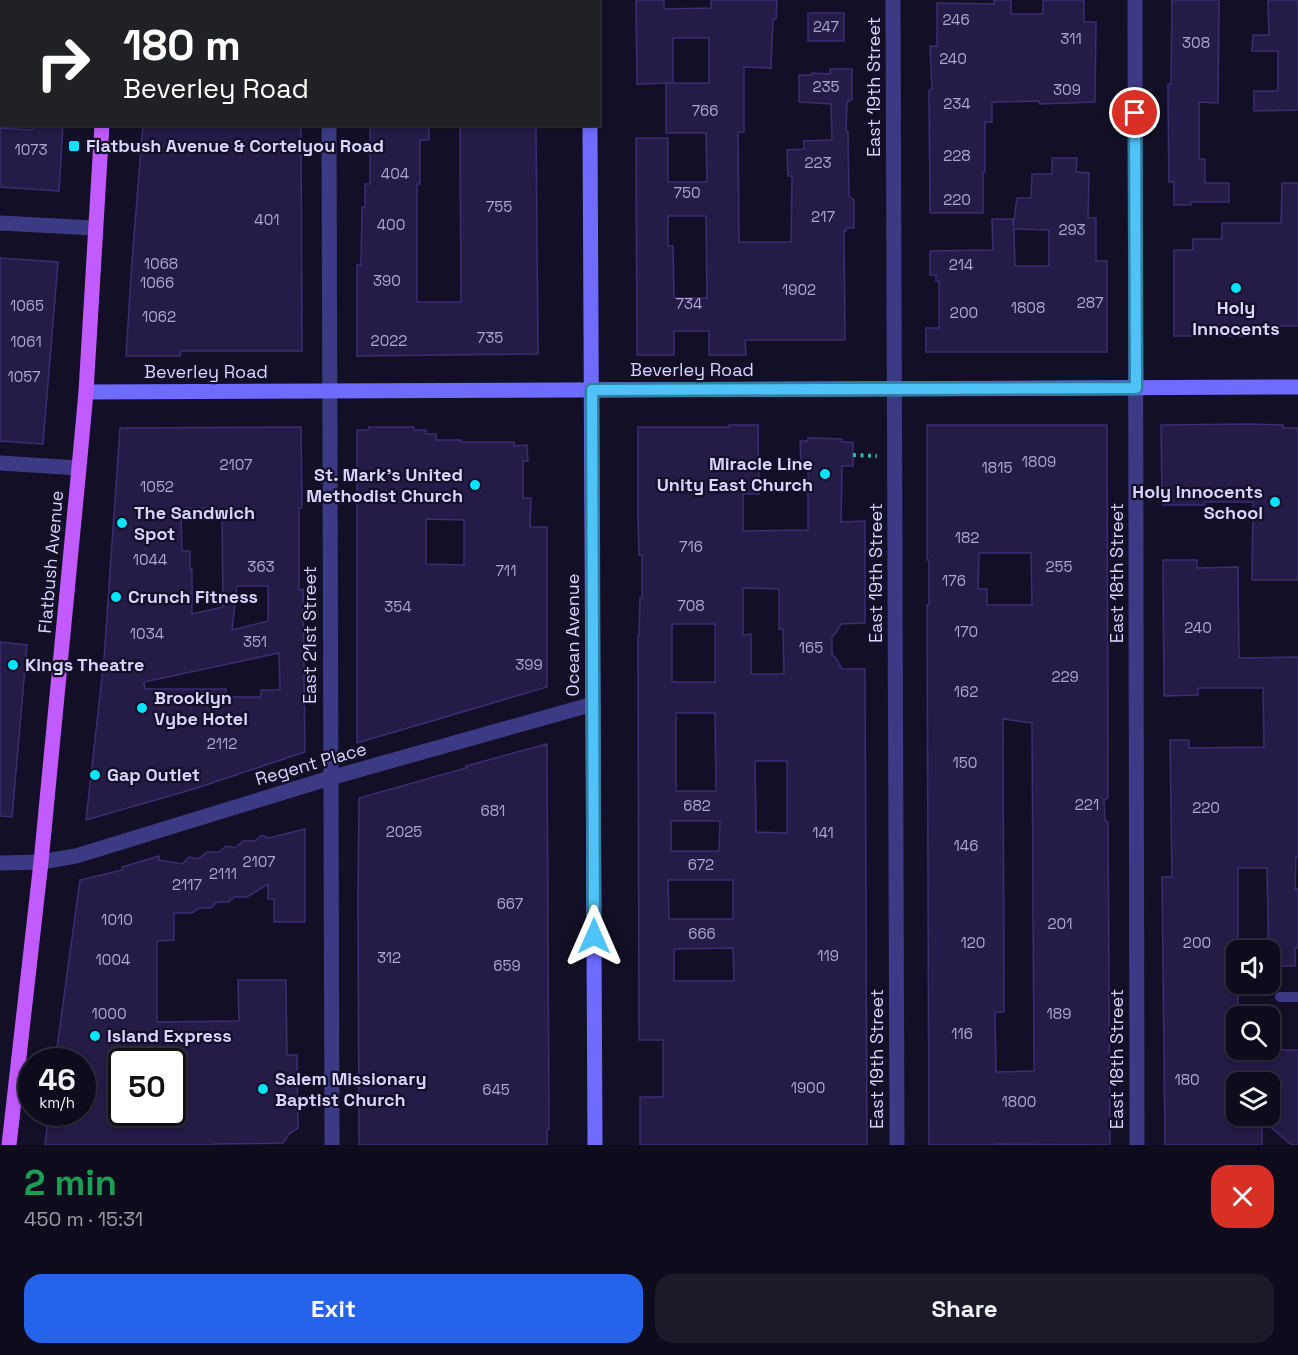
<!DOCTYPE html>
<meta charset="utf-8">
<style>
body{margin:0;font-family:"Space Grotesk",sans-serif;background:#1c1929;color:#f1f3f6;height:100vh;display:flex;flex-direction:column;font-size:22px;white-space:nowrap}
*{box-sizing:border-box;margin:0}
p{font-size:20px;color:#9b9ba3}
.icon{flex:none;width:33px;height:33px;fill:none;stroke:currentColor;stroke-width:2;stroke-linecap:round;stroke-linejoin:round}
.map{position:relative;height:1145px;overflow:hidden}
.drawer{display:flex;flex-direction:column;background:#0e0b1c;flex:1}
.drawer>*{flex:none}
.banner{position:absolute;left:0px;top:0px;width:600px;height:126px;box-shadow:0 3px 9px #0003,0 0 0 2px #2e2b3b;background:#202124;color:#fff;overflow:hidden}
.fabs{position:absolute;left:1226px;top:940px;display:grid;gap:12px}
.fabs a{display:grid;place-items:center;width:54px;height:54px;border-radius:12px;background:#0e0b1c;box-shadow:0 3px 9px #0003,0 0 0 2px #2e2b3b;font-size:30px}
.speed{position:absolute;left:18px;top:1048px;display:flex;gap:12px;font-size:30px;font-weight:700;text-align:center}
.speed>*{display:grid;place-content:center;width:78px;height:78px;border-radius:50%;background:#0e0b1c;box-shadow:0 3px 9px #0003,0 0 0 2px #2e2b3b;line-height:1}
.speed small{font-size:15px;font-weight:400}
.speed .limit{border:3px solid #111;border-radius:9px;background:#fff;color:#111}
.pin{position:absolute;display:grid;place-items:center;width:51px;height:51px;color:#fff;margin:-26px;border:3px solid #fff;border-radius:50%;box-shadow:0 2px 6px #0007}
.me{position:absolute;width:66px;margin:-33px;rotate:0deg;stroke-linejoin:round;filter:drop-shadow(0 0 4px #0008)}
.turn{display:flex;align-items:center;gap:21px;height:126px;padding:0 24px;font-size:27px}
.turn .icon{width:78px;height:78px;stroke-width:2.5}
.turn b{display:block;font-size:42px;line-height:51px}
.round{display:grid;place-items:center;flex:none;width:63px;height:63px;border-radius:18px;background:#1c1929}
.head{display:flex;align-items:center;justify-content:space-between;height:102px;padding:0 24px}
h1{font-size:36px;font-weight:600;line-height:45px;color:#1e9e55}
.button{display:flex;gap:12px;margin-top:auto;padding:12px 24px}
.button a{flex:1;height:69px;border-radius:18px;background:#2563eb;color:#fff;font-size:24px;font-weight:600;line-height:69px;text-align:center}
.button a+a{background:#1c1929;color:#f1f3f6}
.map>svg:first-child{display:block}
.building{fill:#241b47;stroke:#3b2d73;stroke-width:1.5;fill-rule:evenodd}
.lines{fill:none;stroke-linecap:round;stroke-linejoin:round}
.path{stroke:#2fb8b0;stroke-width:4;stroke-dasharray:3 4.5;stroke-linecap:butt}
.lane{stroke:#3d3a85;stroke-width:10}
.street{stroke:#3d3a85;stroke-width:15}
.secondary{stroke:#6f6bff;stroke-width:15}
.primary{stroke:#c25bff;stroke-width:15}
.route-casing{stroke:#337fa1;stroke-width:15}
.route{stroke:#4fc3f7;stroke-width:10}
.poi-dot{fill:#00e5ff;stroke:#130f26;stroke-width:2}
.labels{text-anchor:middle;stroke-width:4.5;stroke-linejoin:round;paint-order:stroke}
.number-label{font-size:15px;fill:#aca6d1}
.street-label{font-size:18px;fill:#d9d4ff;stroke:#130f26}
.poi-label{font-size:18px;font-weight:bold;fill:#d9d4ff;stroke:#130f26;text-anchor:start}
</style>
<div class="map">
<svg width="1298" height="1145" viewBox="0 0 1298 1145">
<rect width="100%" height="100%" fill="#130f26"/>
<path class="building" d="M636,0H664V9L711,8V0H777L776,19H773L771,68L744,67V132H738L739,242H791L792,176H788L787,150L804,149V141L832,140L831,104L799,102V75H812V73L830,74V69H852V99L847,102L846,131H848L849,196L854,200V228H846V231H844L845,340H745L746,355H709V331H674V355H637L636,138H668V182H707L706,133H666V83H673L637,84ZM673,38H709V83H673ZM668,216H706L707,298H674L673,246H668Z
M994,0H1011V14H1043V0H1084V22H1096L1095,102L1040,104L1039,101L992,102V122H985V172H983V213H930L929,90L932,89L930,46H937V3L994,4Z
M1172,0H1219L1218,103L1199,102V159H1205V183H1229V202H1191V205H1174V182H1169L1168,102V84H1171Z
M1268,0H1298V110L1254,111V91H1278V51H1252L1253,35H1269Z
M808,13H844V41H808Z
M32,124H63L59,191L0,187V128L32,130Z
M143,124H301L302,351H181L180,356H126L132,261Z
M370,124H429V140H420V184H417V302H461L460,124H536L538,354L357,356V265H361L362,207H365V184H370Z
M1052,158H1077L1076,172L1089,173L1088,218H1096V261H1107V352H926V328H939V281H936V275H930V251L993,250L992,219H1013V227L1017,198H1031L1032,174H1052ZM1014,229L1049,230V266H1015Z
M1282,183H1298V326H1244V336H1174V250H1193V239H1222V223H1281Z
M0,258L58,262L43,444L0,441Z
M1251,424L1283,425V428H1298V580H1252L1253,502H1205V505H1162L1161,425Z
M729,425H758L759,494H743V531L808,530V466H801L800,441H808V438L842,439V442H853V466H842L841,522L865,521V623L841,624L836,633L832,637V655L836,658L842,669H865L867,1145H640V1097H663V1040H639L638,635H639L640,598H642V555H639L638,517V427H729ZM743,588L779,589V629H783L784,674H751V634L743,635ZM672,624H715V682H672ZM676,713H715L716,791H676ZM755,761H787V833L756,832ZM671,821H720L719,851H671ZM668,880H733V919H669ZM733,948L734,981H674V949Z
M927,425H1107L1108,798L1104,800L1105,820L1108,822L1110,1145L995,1144V1145H929L927,605H929V560H927ZM979,553H1031L1032,605H987V589H978ZM1003,719L1032,723L1034,1071L996,1072L995,1012H1004Z
M301,427L302,508H299V590L303,589L305,752L197,788L86,820L104,659L120,428ZM186,508L222,509L223,607L192,614V569H190V551H182L181,515H186ZM237,586H268V621L232,630ZM279,653L280,690H261V697H225L226,689H145L144,682Z
M369,427H414V430H426V434H436V440H461V442H514V446L527,445L528,461H523V498H531L530,527H547V687L357,743V430H368ZM426,519L464,520V565L426,564Z
M1163,560H1197V568L1238,567L1239,658L1298,657V857H1296L1295,889H1298V948H1295V966H1269L1267,868H1238V932L1237,951H1236V984H1238V1010H1236V1050H1298V1145H1292L1269,1126V1083H1236V1116H1262V1145H1165L1162,877H1172L1170,740H1189V748L1264,747L1263,688H1198V695L1164,696Z
M0,642L27,645L12,817L0,816Z
M547,744L549,1129L547,1130V1145H359L358,900L359,798L466,768V766Z
M305,829V922H274V899H268V884L247,897H234L229,902H217L211,908H199L192,913H174V940L157,941V1022L239,1021L238,980H286L287,1055H297L298,1128L289,1134L283,1143L214,1144V1145H45L49,1113H82V1062H55L80,880L122,870V867L159,856V860L182,864L189,857L198,859L207,852H219L226,846L235,848L243,841H255L262,835L269,838ZM122,1062H172V1113H122Z"/>
<g class="lines">
<path class="path" d="M853,455L877,456"/>
<path class="lane" d="M1280,997H1298"/>
<path class="street" d="M327,0V2
M893,0L897,1145
M1135,0L1137,1145
M308,2L312,0
M0,36H2
M329,124L332,1145
M0,223L95,228
M0,463L79,468
M0,863L41,862L76,856L330,778L593,704"/>
<path class="secondary" d="M589,0V2
M590,124L595,1145
M86,392L1298,387"/>
<path class="primary" d="M103,0V2
M9,1145L41,862L79,468L86,392L102,124"/>
</g>
<g class="lines">
<defs>
<path id="route" d="M594,936L592,390L1136,388L1135,113"/>
</defs>
<use href="#route" class="route-casing"/>
<use href="#route" class="route"/>
</g>
<g class="poi-dot">
<rect x="68" y="140" width="12" height="12" rx="3"/>
<circle cx="1236" cy="288" r="6"/>
<circle cx="825" cy="474" r="6"/>
<circle cx="475" cy="485" r="6"/>
<circle cx="1275" cy="502" r="6"/>
<circle cx="122" cy="523" r="6"/>
<circle cx="116" cy="597" r="6"/>
<circle cx="13" cy="665" r="6"/>
<circle cx="142" cy="708" r="6"/>
<circle cx="95" cy="775" r="6"/>
<circle cx="95" cy="1036" r="6"/>
<circle cx="263" cy="1089" r="6"/>
</g>
<g class="labels">
<g class="number-label">
<text x="956" y="25">246</text>
<text x="826" y="32">247</text>
<text x="1071" y="44">311</text>
<text x="1196" y="48">308</text>
<text x="953" y="64">240</text>
<text x="826" y="92">235</text>
<text x="1067" y="95">309</text>
<text x="957" y="109">234</text>
<text x="705" y="116">766</text>
<text x="31" y="155">1073</text>
<text x="957" y="161">228</text>
<text x="818" y="168">223</text>
<text x="395" y="179">404</text>
<text x="687" y="198">750</text>
<text x="957" y="205">220</text>
<text x="499" y="212">755</text>
<text x="823" y="222">217</text>
<text x="267" y="225">401</text>
<text x="391" y="230">400</text>
<text x="1072" y="235">293</text>
<text x="161" y="269">1068</text>
<text x="961" y="270">214</text>
<text x="387" y="286">390</text>
<text x="157" y="288">1066</text>
<text x="799" y="295">1902</text>
<text x="1090" y="308">287</text>
<text x="689" y="309">734</text>
<text x="27" y="311">1065</text>
<text x="1028" y="313">1808</text>
<text x="964" y="318">200</text>
<text x="159" y="322">1062</text>
<text x="490" y="343">735</text>
<text x="389" y="346">2022</text>
<text x="26" y="347">1061</text>
<text x="24" y="382">1057</text>
<text x="1039" y="467">1809</text>
<text x="236" y="470">2107</text>
<text x="997" y="473">1815</text>
<text x="157" y="492">1052</text>
<text x="967" y="543">182</text>
<text x="691" y="552">716</text>
<text x="150" y="565">1044</text>
<text x="261" y="572">363</text>
<text x="1059" y="572">255</text>
<text x="506" y="576">711</text>
<text x="954" y="586">176</text>
<text x="691" y="611">708</text>
<text x="398" y="612">354</text>
<text x="1198" y="633">240</text>
<text x="966" y="637">170</text>
<text x="147" y="639">1034</text>
<text x="255" y="647">351</text>
<text x="811" y="653">165</text>
<text x="529" y="670">399</text>
<text x="1065" y="682">229</text>
<text x="966" y="697">162</text>
<text x="222" y="749">2112</text>
<text x="965" y="768">150</text>
<text x="1087" y="810">221</text>
<text x="697" y="811">682</text>
<text x="1206" y="813">220</text>
<text x="493" y="816">681</text>
<text x="404" y="837">2025</text>
<text x="823" y="838">141</text>
<text x="966" y="851">146</text>
<text x="259" y="867">2107</text>
<text x="701" y="870">672</text>
<text x="223" y="879">2111</text>
<text x="187" y="890">2117</text>
<text x="510" y="909">667</text>
<text x="117" y="925">1010</text>
<text x="1060" y="929">201</text>
<text x="702" y="939">666</text>
<text x="973" y="948">120</text>
<text x="1197" y="948">200</text>
<text x="828" y="961">119</text>
<text x="389" y="963">312</text>
<text x="113" y="965">1004</text>
<text x="507" y="971">659</text>
<text x="109" y="1019">1000</text>
<text x="1059" y="1019">189</text>
<text x="962" y="1039">116</text>
<text x="1187" y="1085">180</text>
<text x="808" y="1093">1900</text>
<text x="496" y="1095">645</text>
<text x="1019" y="1107">1800</text>
</g>
<g class="street-label">
<text transform="translate(874 87) rotate(-90)" y="6">East 19th Street</text>
<text x="692" y="376">Beverley Road</text>
<text x="206" y="378">Beverley Road</text>
<text transform="translate(51 562) rotate(-85)" y="6">Flatbush Avenue</text>
<text transform="translate(876 573) rotate(-90)" y="6">East 19th Street</text>
<text transform="translate(1117 573) rotate(-90)" y="6">East 18th Street</text>
<text transform="translate(310 635) rotate(-90)" y="6">East 21st Street</text>
<text transform="translate(573 635) rotate(-90)" y="6">Ocean Avenue</text>
<text transform="translate(311 764) rotate(-16)" y="6">Regent Place</text>
<text transform="translate(877 1059) rotate(-90)" y="6">East 19th Street</text>
<text transform="translate(1117 1059) rotate(-90)" y="6">East 18th Street</text>
</g>
<g class="poi-label">
<text x="86" y="152">Flatbush Avenue &amp; Cortelyou Road</text>
<text x="1236" y="314" text-anchor="middle">Holy<tspan x="1236" dy="21">Innocents</tspan></text>
<text x="813" y="470" text-anchor="end">Miracle Line<tspan x="813" dy="21">Unity East Church</tspan></text>
<text x="463" y="481" text-anchor="end">St. Mark's United<tspan x="463" dy="21">Methodist Church</tspan></text>
<text x="1263" y="498" text-anchor="end">Holy Innocents<tspan x="1263" dy="21">School</tspan></text>
<text x="134" y="519">The Sandwich<tspan x="134" dy="21">Spot</tspan></text>
<text x="128" y="603">Crunch Fitness</text>
<text x="25" y="671">Kings Theatre</text>
<text x="154" y="704">Brooklyn<tspan x="154" dy="21">Vybe Hotel</tspan></text>
<text x="107" y="781">Gap Outlet</text>
<text x="107" y="1042">Island Express</text>
<text x="275" y="1085">Salem Missionary<tspan x="275" dy="21">Baptist Church</tspan></text>
</g>
</g>
</svg>
<div class="fabs">
<a><svg class="icon" aria-label="sound" viewBox="0 0 24 24"><path d="M4 9h4l5-4v14l-5-4H4zM17 9q2 3 0 6"/></svg></a>
<a><svg class="icon" aria-label="search" viewBox="0 0 24 24"><circle cx="10" cy="10" r="6"/><path d="M15 15l6 6"/></svg></a>
<a><svg class="icon" aria-label="layers" viewBox="0 0 24 24"><path d="M12 4l9 5-9 5-9-5zM3 14l9 5 9-5"/></svg></a>
</div>
<div class="speed"><div>46<small>km/h</small></div><div class="limit">50</div></div>
<div class="pin" style="left:1135px;top:113px;background:#d93025"><svg class="icon" aria-label="arrive" viewBox="0 0 24 24"><path d="M6 21V4h12l-3 4 3 4H6"/></svg></div>
<svg class="me" style="left:594px;top:936px" viewBox="-20 -20 40 40"><path d="M0-17L14 15 0 8-14 15z" fill="#4fc3f7" stroke="#fff" stroke-width="4"/></svg>
<div class="banner">
<div class="turn"><svg class="icon" aria-label="right" viewBox="0 0 24 24"><path d="M7 20v-9h11M14 6l5 5-5 5"/></svg><div><b>180 m</b>Beverley Road</div></div>
</div>
</div>
<section class="drawer">
<div class="head"><div><h1>2 min</h1><p>450 m · 15:31</p></div><a class="round" style="background:#d93025;color:#fff"><svg class="icon" aria-label="close" viewBox="0 0 24 24"><path d="M6 6l12 12M18 6L6 18"/></svg></a></div>
<div class="button"><a>Exit</a><a>Share</a></div>
</section>
